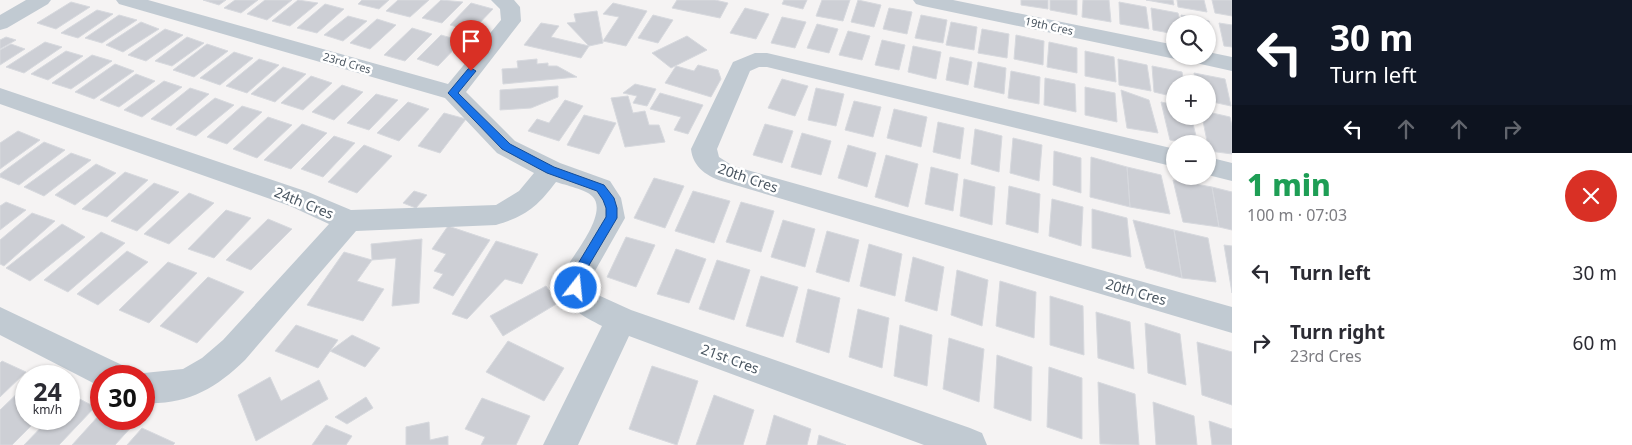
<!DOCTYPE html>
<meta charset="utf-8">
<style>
body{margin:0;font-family:"Noto Sans",sans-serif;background:#f2f2f3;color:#2b2b33;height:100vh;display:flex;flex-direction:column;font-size:19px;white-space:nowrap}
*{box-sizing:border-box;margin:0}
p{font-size:16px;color:#7c7c81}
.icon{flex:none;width:28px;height:28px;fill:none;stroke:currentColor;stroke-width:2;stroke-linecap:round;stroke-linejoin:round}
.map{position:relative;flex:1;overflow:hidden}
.drawer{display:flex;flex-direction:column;background:#fff;width:400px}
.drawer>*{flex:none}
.banner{background:#111827;color:#fff;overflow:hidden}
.buttons{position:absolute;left:1166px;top:15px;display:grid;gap:10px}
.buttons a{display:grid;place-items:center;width:50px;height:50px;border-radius:50%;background:#fff;box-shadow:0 1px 4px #0004;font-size:25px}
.speed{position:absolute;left:15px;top:365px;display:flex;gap:10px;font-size:25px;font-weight:700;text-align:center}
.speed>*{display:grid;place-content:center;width:65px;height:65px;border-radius:50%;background:#fff;box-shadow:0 1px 4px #0004;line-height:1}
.speed small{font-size:12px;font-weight:400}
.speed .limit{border:8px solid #d22;background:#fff;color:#111}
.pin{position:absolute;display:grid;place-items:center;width:42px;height:42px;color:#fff;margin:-51px -21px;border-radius:50% 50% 50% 0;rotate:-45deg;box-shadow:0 0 5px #0007}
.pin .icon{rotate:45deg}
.me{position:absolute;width:55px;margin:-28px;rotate:16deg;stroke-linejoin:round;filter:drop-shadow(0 0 4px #0008)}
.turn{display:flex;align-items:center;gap:18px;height:105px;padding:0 15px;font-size:22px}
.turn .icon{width:65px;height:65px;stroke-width:2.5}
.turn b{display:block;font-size:35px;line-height:42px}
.lanes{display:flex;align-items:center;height:48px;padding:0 15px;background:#0003;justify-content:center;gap:25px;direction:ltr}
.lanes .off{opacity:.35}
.round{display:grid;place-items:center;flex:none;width:52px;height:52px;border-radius:26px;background:#f2f2f3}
.headline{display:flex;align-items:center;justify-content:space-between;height:85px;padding:0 15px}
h1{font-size:30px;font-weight:800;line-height:38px;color:#1e9e55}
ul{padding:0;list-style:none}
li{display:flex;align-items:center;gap:15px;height:70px;padding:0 15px}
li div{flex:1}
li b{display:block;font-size:19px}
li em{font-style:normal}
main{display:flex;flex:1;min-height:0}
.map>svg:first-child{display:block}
.building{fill:#cdcfd5;stroke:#d7d9de}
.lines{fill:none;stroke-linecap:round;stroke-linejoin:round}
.minor{fill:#c1cad2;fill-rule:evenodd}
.route{fill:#1a73e8;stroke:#114b97}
.labels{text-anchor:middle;stroke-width:5;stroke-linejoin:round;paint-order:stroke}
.far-street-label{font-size:11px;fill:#4a5661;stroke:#fff}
.street-label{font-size:14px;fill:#4a5661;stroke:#fff}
</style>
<main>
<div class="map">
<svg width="1232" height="445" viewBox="0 0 1232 445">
<rect width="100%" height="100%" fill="#f5f3f3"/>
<path class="building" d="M203,0H226L219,5Z
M235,0H258L241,13L224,8Z
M265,0H292L267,20L247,14Z
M298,0L318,3L290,26L272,21Z
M362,0H389L379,9L358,4Z
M398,0H429L410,17L386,11Z
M441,0L463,2L442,23L422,18Z
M677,0H715L728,3L720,18L672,8Z
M784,0H807L803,9L782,4Z
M822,0H850L843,21L816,16Z
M858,0L881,5L874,27L851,22Z
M1021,0H1048V9L1021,5Z
M1050,0H1077V15L1050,10Z
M1083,0H1109L1111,22L1082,17Z
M1146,0H1173L1174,5Z
M1177,0H1204L1207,12L1178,7Z
M1212,0H1232V16L1215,13Z
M71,2L90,7L56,29L37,23Z
M1119,2L1146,7L1149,29L1120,24Z
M471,3L493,9L472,31L450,25Z
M613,3L647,11L626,46L603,41L619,17L603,14Z
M325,4L344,9L317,33L297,28Z
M745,8L769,14L756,39L730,33Z
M889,8L912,12L907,34L883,29Z
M1151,8L1178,13L1181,24H1175V34L1153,30Z
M97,10L113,14L78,38L61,33Z
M597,11L603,43L589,46L567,23L576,22L574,14Z
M119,15L137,20L102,43L85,38Z
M653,15L673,20L658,43L638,38Z
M921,15L947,20L943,43L915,38Z
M1181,15L1209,21L1215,43L1208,42V24H1183Z
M348,16L367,21L343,41L324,35Z
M782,17L806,22L795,48L771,43Z
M377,19L396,25L370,49L350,43Z
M141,22L159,29L123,52L106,45Z
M951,22L977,27L974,50L946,45Z
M541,23L559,26L551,37L589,46L581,58L524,45Z
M1219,23L1232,25V47L1224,46Z
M817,24L838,29L829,53L807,48Z
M412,28L432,34L405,61L384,55Z
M165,29L183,35L146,61L128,55Z
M982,29L1009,34L1007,58L978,53Z
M848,31L870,36L862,60L839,55Z
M441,35L462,41L438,66L417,59Z
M1016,35L1044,41L1043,65L1014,59Z
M687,36L707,50L671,68L652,53Z
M6,37L16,40L0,49V40Z
M187,37L204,43L172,66L155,61Z
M882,40L905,45L899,70L875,65Z
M45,42L62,47L24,73L6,67Z
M1049,42L1077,48V73L1047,67Z
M11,44L25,49L0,65V50Z
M207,44L228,51L194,77L173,70Z
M913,46L941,52L936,79L908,72Z
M66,51L83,56L48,80L31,74Z
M1085,51L1114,57L1116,82L1085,76Z
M234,52L253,58L220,85L200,78Z
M92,55L112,61L71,89L52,83Z
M950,57L972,62L968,85L946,80Z
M259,59L279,65L247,93L226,86Z
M537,59V64L548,63V66H557L577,77L503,84L502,69L518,68L517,61Z
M1118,59L1147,65L1151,91L1119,85Z
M978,62L1006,68L1004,94L974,87Z
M115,64L134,71L94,99L75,92Z
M698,65L718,70L721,79L711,97L665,83L676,66L694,71Z
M1152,66L1182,72L1184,84H1175V97L1154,92Z
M283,67L306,74L275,102L251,94Z
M1011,71L1040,77L1039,104L1008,98Z
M1194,73L1225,79L1231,106L1208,101V84H1196Z
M136,74L155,81L119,107L100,100Z
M311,76L332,83L303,110L281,103Z
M1045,78L1075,84L1076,112L1044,105Z
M782,79L808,86L795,116L768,108Z
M164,81L182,87L142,117L124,110Z
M635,84L656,89L647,106L633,103L637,96L623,93Z
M342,85L363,92L334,120L312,112Z
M558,86V97L531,108L500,110V90Z
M1085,87L1115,93L1117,122L1085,115Z
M190,88L209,94L171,126L151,119Z
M816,88L844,94L836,126L808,120Z
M1121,90L1149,100L1158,133L1127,128Z
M660,93L703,105L688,134L674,130L681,117L650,109Z
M376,94L398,100L369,130L347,123Z
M628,96L633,113L645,111L649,125H659L665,142L625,147L611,98Z
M215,98L234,105L196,136L176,129Z
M565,100L583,106L559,141L528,131L537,119L549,123Z
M854,101L881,107L873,137L845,130Z
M408,102L429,109L399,141L377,133Z
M1161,102L1175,105V116H1191L1198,144L1170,140Z
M242,106L262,112L227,144L207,137Z
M894,109L927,117L921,147L887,138Z
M1208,112L1230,117L1232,126V154L1209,151L1202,116H1208Z
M444,113L466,119L440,153L418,146Z
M584,115L616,123L599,154L567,145Z
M268,117L292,125L257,158L233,149Z
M938,122L964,128L960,159L933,152Z
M302,124L327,133L291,169L264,160Z
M765,124L793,131L782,163L753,155Z
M975,129L1002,136L999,172L971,164Z
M18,131L40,140L0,169V143Z
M802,133L831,141L821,175L791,167Z
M334,136L355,143L323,177L301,169Z
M1013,138L1042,145L1039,181L1010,173Z
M44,142L65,150L19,185L0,177V174Z
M364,145L392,156L357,193L328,182Z
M848,145L876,153L867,187L838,178Z
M1054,151L1081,158V193L1053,185Z
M71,153L91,160L44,196L24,187Z
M886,155L918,164L908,207L875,197Z
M1091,157L1127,167L1130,207L1090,197Z
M96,164L116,173L75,205L55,195Z
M931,167L958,174L953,211L925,204Z
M1127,167L1161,175L1170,214L1130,207Z
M125,172L148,180L107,217L82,209Z
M654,178L684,186L665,228L634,218Z
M964,179L995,187L992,225L960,216Z
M1173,180L1212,187L1219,227L1183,222Z
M154,183L179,192L137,231L111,221Z
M1009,186L1040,194L1038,233L1006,224Z
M1212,187L1232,192V230L1219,227Z
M414,191L427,195L416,208L403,203Z
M693,191L730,201L714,243L675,231Z
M189,193L214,203L169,244L144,234Z
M1052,199L1083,207L1081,246L1049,236Z
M6,202L26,210L0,230V206Z
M741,202L774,211L761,252L726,242Z
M1092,209L1127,218L1131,257L1092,248Z
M226,210L251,218L214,258L188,249Z
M32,213L55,221L4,266L0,264V240Z
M268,219L292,229L251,270L226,260Z
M783,220L815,229L805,267L771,257Z
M1133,220L1174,230L1182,278L1146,268Z
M62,224L85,237L30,281L6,268Z
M448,226L490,240L453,296L433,288L443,274L434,271L446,254L432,249Z
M1174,230L1208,238L1216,282L1182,278Z
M827,231L859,240L849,282L816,272Z
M101,232L125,243L68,292L44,280Z
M626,237L655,245L636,287L607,277Z
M422,239L419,303L392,306L396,258L372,260L371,244Z
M496,241L538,254L522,284L505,279L467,319L452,314Z
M869,244L902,254L895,296L860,286Z
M1224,245L1232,246V293Z
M676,249L706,259L689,303L657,294Z
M127,251L148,262L98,305L77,294Z
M344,252L372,260L357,281L384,289L363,321L307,305Z
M913,257L944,267L937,311L905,301Z
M717,260L750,270L734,320L699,309Z
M168,262L197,273L149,323L119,310Z
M957,270L988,280L982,326L951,315Z
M761,276L798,287L783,337L746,326Z
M208,277L244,292L197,343L160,326Z
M1000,281L1036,292L1034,338L996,326Z
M546,286L558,303L503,336L490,316Z
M808,289L840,298L829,353L796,342Z
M1050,296L1083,306L1084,355L1050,345Z
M858,309L889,318L882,368L849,357Z
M1096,312L1130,322L1134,369L1098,358Z
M1145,323L1180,334L1186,385L1148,373Z
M296,325L338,340L318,368L275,351Z
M900,325L932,335L927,386L894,376Z
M352,335L380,348L365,367L330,351Z
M949,338L984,349L979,402L943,389Z
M508,341L564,368L544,401L486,372Z
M1197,342L1232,352V405L1202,395Z
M997,355L1032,367L1031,421L994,408Z
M2,361L26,372L0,397V363Z
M652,366L698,381L677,445L629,429Z
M1049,367L1082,378V439L1047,427Z
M270,377L281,401L319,380L328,399L256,441L238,395Z
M1098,382L1135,394L1139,445L1100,444Z
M26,385V419H38L12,445H0V410Z
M72,395L95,407L59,445H24L49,419H69V399Z
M714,395L754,410L743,445H696Z
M366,397L373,408L347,424L335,417Z
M482,398L530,416L516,445H481L485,437L465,429Z
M1153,402L1194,416L1197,445H1156Z
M101,413V419H122L134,424L115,445H72Z
M774,415L811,429L807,445H766Z
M1209,421L1232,429V445H1212Z
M429,422L430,440L448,436V445H406V427Z
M326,425L352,436L346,445H312Z
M142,428L175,443L173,445H127Z
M819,435L846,445H817Z"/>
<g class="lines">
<path class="minor" d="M26,0H51L48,4L7,28L0,30V15Z
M116,0H148L448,84L501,20L500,9L491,0H514L520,7L521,21L466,92L515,141L560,163L610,181L621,198L625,218L591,278V288L598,295L631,310L970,428L982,433L987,445H924L629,336L578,445H543L602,326C579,314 550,300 566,268C575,253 609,212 592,196C587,190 565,185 556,182C537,207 526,216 496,225L356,231L245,360C215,389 187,405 144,403V376H135L144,373L183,369L202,358L223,340L329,224L290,206L0,104V88L308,192L351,210L496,205L519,191L534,173L497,153L445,98L119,4Z
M913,0H953L1175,45V56H1183L1175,59L923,6L916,4Z
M1208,52L1232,57V71L1187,61L1184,56H1208Z
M755,53H767L1175,149V167L767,67H759L750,71L717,149L719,157L733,166L1232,307V333L725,182C708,177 693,168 691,149L733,62Z
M1208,157L1232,163V181L1208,175Z
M0,307L122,365L127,376H101V387L0,335Z"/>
</g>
<path class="route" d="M471,68L476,71L458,93L510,144L554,167L604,185L614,198L617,208V218L582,277L580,292L576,293L572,292L570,277L606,217V208L603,200L597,191L547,173L502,149L448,93L468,69Z"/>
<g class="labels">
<g class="far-street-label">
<text transform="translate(1049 26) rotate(12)" y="4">19th Cres</text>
<text transform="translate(347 63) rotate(16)" y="4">23rd Cres</text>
</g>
<g class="street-label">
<text transform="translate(748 178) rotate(19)" y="5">20th Cres</text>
<text transform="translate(304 203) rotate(22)" y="5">24th Cres</text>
<text transform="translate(1136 292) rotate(16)" y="5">20th Cres</text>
<text transform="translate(730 359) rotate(20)" y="5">21st Cres</text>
</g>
</g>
</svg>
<div class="buttons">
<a><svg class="icon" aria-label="search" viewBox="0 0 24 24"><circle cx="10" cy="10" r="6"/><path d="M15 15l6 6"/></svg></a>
<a>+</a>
<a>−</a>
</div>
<div class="speed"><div>24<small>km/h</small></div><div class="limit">30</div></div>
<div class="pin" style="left:471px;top:71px;background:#d93025"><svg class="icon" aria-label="arrive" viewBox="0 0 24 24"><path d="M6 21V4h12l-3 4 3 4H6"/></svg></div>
<svg class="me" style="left:576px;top:288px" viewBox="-20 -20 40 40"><circle r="17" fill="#1a73e8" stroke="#fff" stroke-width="3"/><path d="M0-11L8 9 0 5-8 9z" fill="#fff"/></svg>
</div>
<section class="drawer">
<div class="banner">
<div class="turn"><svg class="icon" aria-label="left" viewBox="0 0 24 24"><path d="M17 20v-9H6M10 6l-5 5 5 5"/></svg><div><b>30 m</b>Turn left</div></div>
<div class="lanes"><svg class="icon" aria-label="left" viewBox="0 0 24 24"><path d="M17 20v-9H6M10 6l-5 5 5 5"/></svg><svg class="icon off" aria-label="ahead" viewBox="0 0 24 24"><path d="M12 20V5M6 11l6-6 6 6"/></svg><svg class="icon off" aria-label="ahead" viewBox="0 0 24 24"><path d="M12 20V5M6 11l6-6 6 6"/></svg><svg class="icon off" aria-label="right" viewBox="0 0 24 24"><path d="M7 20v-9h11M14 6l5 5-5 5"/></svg></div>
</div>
<div class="headline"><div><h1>1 min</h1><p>100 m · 07:03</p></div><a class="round" style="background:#d93025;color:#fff"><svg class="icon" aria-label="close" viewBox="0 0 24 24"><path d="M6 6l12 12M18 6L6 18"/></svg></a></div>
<ul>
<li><svg class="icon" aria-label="left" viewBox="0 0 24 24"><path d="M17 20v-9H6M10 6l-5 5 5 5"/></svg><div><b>Turn left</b></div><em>30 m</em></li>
<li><svg class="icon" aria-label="right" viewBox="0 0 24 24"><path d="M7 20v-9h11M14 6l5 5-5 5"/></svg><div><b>Turn right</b><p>23rd Cres</p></div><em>60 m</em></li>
</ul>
</section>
</main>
